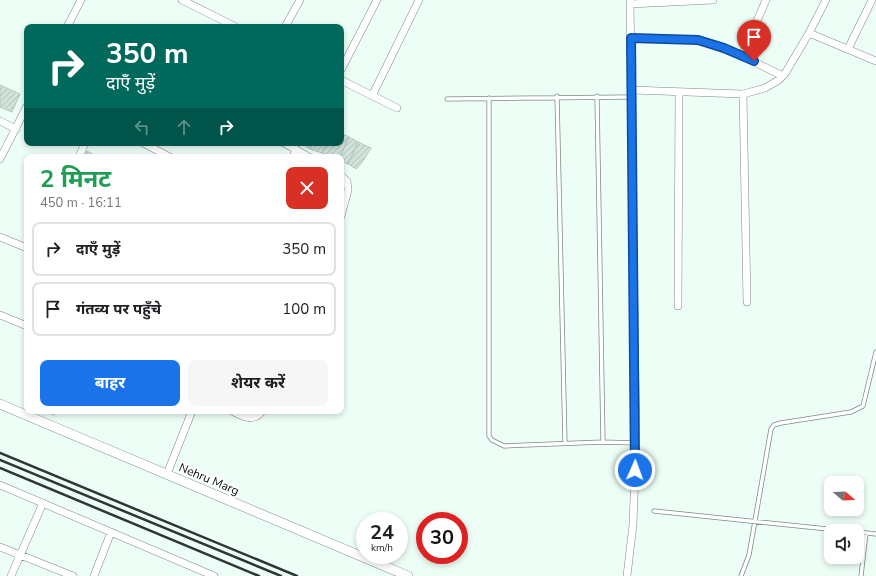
<!DOCTYPE html>
<html lang="hi">
<meta charset="utf-8">
<style>
body{margin:0;font-family:"Nunito Sans","Noto Sans Devanagari",sans-serif;background:#f6f6f6;color:#202124;height:100vh;display:flex;flex-direction:column;font-size:15px;white-space:nowrap}
*{box-sizing:border-box;margin:0}
p{font-size:13px;color:#757577}
.icon{flex:none;width:22px;height:22px;fill:none;stroke:currentColor;stroke-width:2;stroke-linecap:round;stroke-linejoin:round}
.map{position:relative;flex:1;overflow:hidden}
.panel{position:absolute;left:24px;top:154px;width:320px;height:260px;display:flex;flex-direction:column;background:#fff;border-radius:8px;box-shadow:0 2px 6px #0003}
.panel>*{flex:none}
.guide{position:absolute;left:24px;top:24px;width:320px;height:122px;border-radius:8px;box-shadow:0 2px 6px #0003;background:#00695c;color:#fff;overflow:hidden}
.needle{width:26px;rotate:109deg}
.controls{position:absolute;left:824px;top:476px;display:grid;gap:8px}
.controls a{display:grid;place-items:center;width:40px;height:40px;border-radius:8px;background:#fff;box-shadow:0 2px 6px #0003;font-size:20px}
.speed{position:absolute;left:356px;top:512px;display:flex;gap:8px;font-size:20px;font-weight:700;text-align:center}
.speed>*{display:grid;place-content:center;width:52px;height:52px;border-radius:50%;background:#fff;box-shadow:0 2px 6px #0003;line-height:1}
.speed small{font-size:10px;font-weight:400}
.speed .limit{border:6px solid #d22;background:#fff;color:#111}
.pin{position:absolute;display:grid;place-items:center;width:34px;height:34px;color:#fff;margin:-41px -17px;border-radius:50% 50% 50% 0;rotate:-45deg;box-shadow:0 0 4px #0007}
.pin .icon{rotate:45deg}
.me{position:absolute;width:44px;margin:-22px;rotate:2deg;stroke-linejoin:round;filter:drop-shadow(0 0 3px #0008)}
.turn{display:flex;align-items:center;gap:14px;height:84px;padding:0 16px;font-size:18px}
.turn .icon{width:52px;height:52px;stroke-width:2.5}
.turn b{display:block;font-size:28px;line-height:34px}
.lanes{display:flex;align-items:center;height:38px;padding:0 16px;background:#0003;justify-content:center;gap:20px;direction:ltr}
.lanes .off{opacity:.35}
.round{display:grid;place-items:center;flex:none;width:42px;height:42px;border-radius:8px;background:#f6f6f6}
.overview{display:flex;align-items:center;justify-content:space-between;height:68px;padding:0 16px}
h1{font-size:24px;font-weight:700;line-height:30px;color:#1e9e55}
.primary-button{display:flex;gap:8px;margin-top:auto;padding:8px 16px}
.primary-button a{flex:1;height:46px;border-radius:8px;background:#1a73e8;color:#fff;font-size:16px;font-weight:700;line-height:46px;text-align:center}
.primary-button a+a{background:#f6f6f6;color:#202124}
ul{padding:0;list-style:none}
li{display:flex;align-items:center;gap:12px;height:54px;margin:0 8px 6px;padding:0 8px;border:2px solid #e0e0e0;border-radius:8px}
li div{flex:1}
li b{display:block;font-size:15px}
li em{font-style:normal}
.map>svg:first-child{display:block}
.building{fill:url(#building-hatch);stroke:#b7c8bf}
.lines{fill:none;stroke-linecap:round;stroke-linejoin:round}
.service-casing{stroke:#7b8b83;stroke-width:5}
.minor-casing{stroke:#7b8b83;stroke-width:8}
.tertiary-casing{stroke:#7b8b83;stroke-width:10}
.service{stroke:#fff;stroke-width:3.5}
.minor{stroke:#fff;stroke-width:7}
.tertiary{stroke:#fff;stroke-width:9}
.rail{stroke:#2e3532;stroke-width:2.5}
.route-casing{stroke:#114b97;stroke-width:10}
.route{stroke:#1a73e8;stroke-width:7}
.labels{text-anchor:middle;stroke-width:4;stroke-linejoin:round;paint-order:stroke}
.street-label{font-size:12px;fill:#0b100e;stroke:#fff}
</style>
<div class="map">
<svg width="876" height="576" viewBox="0 0 876 576">
<defs>
<pattern id="building-hatch" width="6" height="6" patternUnits="userSpaceOnUse"><rect width="6" height="6" fill="#d1e2da"/><path d="M-1 1l2-2M0 6l6-6M5 7l2-2" fill="none" stroke="#b2c1ba"/></pattern>
</defs>
<rect width="100%" height="100%" fill="#ecfef5"/>
<path class="building" d="M0,85L20,94L12,112L0,107Z
M341,133L349,137L340,157H332L322,153L327,143H341Z
M349,137L358,142L348,164L341,161L340,157Z
M358,142L371,148L361,164L356,169L348,164Z
M303,143H313L310,149L302,144Z
M313,143H327L322,153L310,149Z
M87,151L98,157H84Z
M44,411H56L54,415Z"/>
<g class="lines">
<defs>
<path id="service" d="M557,96L565,443
M597,96L603,442
M489,98V436L492,440L504,446L603,442L636,443
M447,99L631,97
M654,511L847,531
M857,532L876,534
M741,576L749,555L771,429L774,425L781,423L851,412L863,406L876,352
M861,576L866,533"/>
<path id="minor" d="M182,0L236,27
M630,4L713,0
M67,27L81,0
M285,27L300,0
M809,33L876,61
M631,38L698,40L742,56L783,76
M848,49L872,0
M742,56L766,0
M341,70L377,0
M341,80L397,108
M632,90L743,94L765,88L779,80L786,72L809,33L826,0
M743,94L747,302
M372,96L419,0
M0,121L16,129
M143,143L170,157
M284,143L309,157
M79,157L85,143
M293,157L296,149
M0,159L27,106
M341,176L347,181L348,190L341,216
M0,237L27,248
M678,306L679,92
M0,315L27,326
M232,411C242,416 254,423 262,411
M167,474L192,411
M0,485L214,576
M0,547L73,576
M11,576L43,503
M94,576L111,532
M627,576L633,525L636,443L630,0"/>
<path id="tertiary" d="M0,404L408,576"/>
</defs>
<use href="#service" class="service-casing"/>
<use href="#minor" class="minor-casing"/>
<use href="#tertiary" class="tertiary-casing"/>
<use href="#service" class="service"/>
<use href="#minor" class="minor"/>
<use href="#tertiary" class="tertiary"/>
<path class="rail" d="M0,453L297,576
M0,460L281,576
M0,468L259,576"/>
</g>
<g class="lines">
<defs>
<path id="route" d="M635,470L631,38L698,40L724,48L754,61"/>
</defs>
<use href="#route" class="route-casing"/>
<use href="#route" class="route"/>
</g>
<g class="labels">
<g class="street-label">
<text transform="translate(209 479) rotate(23)" y="4">Nehru Marg</text>
</g>
</g>
</svg>
<div class="controls">
<a><svg class="needle" viewBox="-14 -14 28 28"><path d="M0-13l5 13h-10z" fill="#e53935"/><path d="M0 13l5-13h-10z" fill="#757577"/></svg></a>
<a><svg class="icon" aria-label="sound" viewBox="0 0 24 24"><path d="M4 9h4l5-4v14l-5-4H4zM17 9q2 3 0 6"/></svg></a>
</div>
<div class="speed"><div>24<small>km/h</small></div><div class="limit">30</div></div>
<div class="pin" style="left:754px;top:61px;background:#d93025"><svg class="icon" aria-label="arrive" viewBox="0 0 24 24"><path d="M6 21V4h12l-3 4 3 4H6"/></svg></div>
<svg class="me" style="left:635px;top:470px" viewBox="-20 -20 40 40"><circle r="17" fill="#1a73e8" stroke="#fff" stroke-width="3"/><path d="M0-11L8 9 0 5-8 9z" fill="#fff"/></svg>
<div class="guide">
<div class="turn"><svg class="icon" aria-label="right" viewBox="0 0 24 24"><path d="M7 20v-9h11M14 6l5 5-5 5"/></svg><div><b>350 m</b>दाएँ मुड़ें</div></div>
<div class="lanes"><svg class="icon off" aria-label="left" viewBox="0 0 24 24"><path d="M17 20v-9H6M10 6l-5 5 5 5"/></svg><svg class="icon off" aria-label="ahead" viewBox="0 0 24 24"><path d="M12 20V5M6 11l6-6 6 6"/></svg><svg class="icon" aria-label="right" viewBox="0 0 24 24"><path d="M7 20v-9h11M14 6l5 5-5 5"/></svg></div>
</div>
<section class="panel">
<div class="overview"><div><h1>2 मिनट</h1><p>450 m · 16:11</p></div><a class="round" style="background:#d93025;color:#fff"><svg class="icon" aria-label="close" viewBox="0 0 24 24"><path d="M6 6l12 12M18 6L6 18"/></svg></a></div>
<ul>
<li><svg class="icon" aria-label="right" viewBox="0 0 24 24"><path d="M7 20v-9h11M14 6l5 5-5 5"/></svg><div><b>दाएँ मुड़ें</b></div><em>350 m</em></li>
<li><svg class="icon" aria-label="arrive" viewBox="0 0 24 24"><path d="M6 21V4h12l-3 4 3 4H6"/></svg><div><b>गंतव्य पर पहुँचे</b></div><em>100 m</em></li>
</ul>
<div class="primary-button"><a>बाहर</a><a>शेयर करें</a></div>
</section>
</div>
